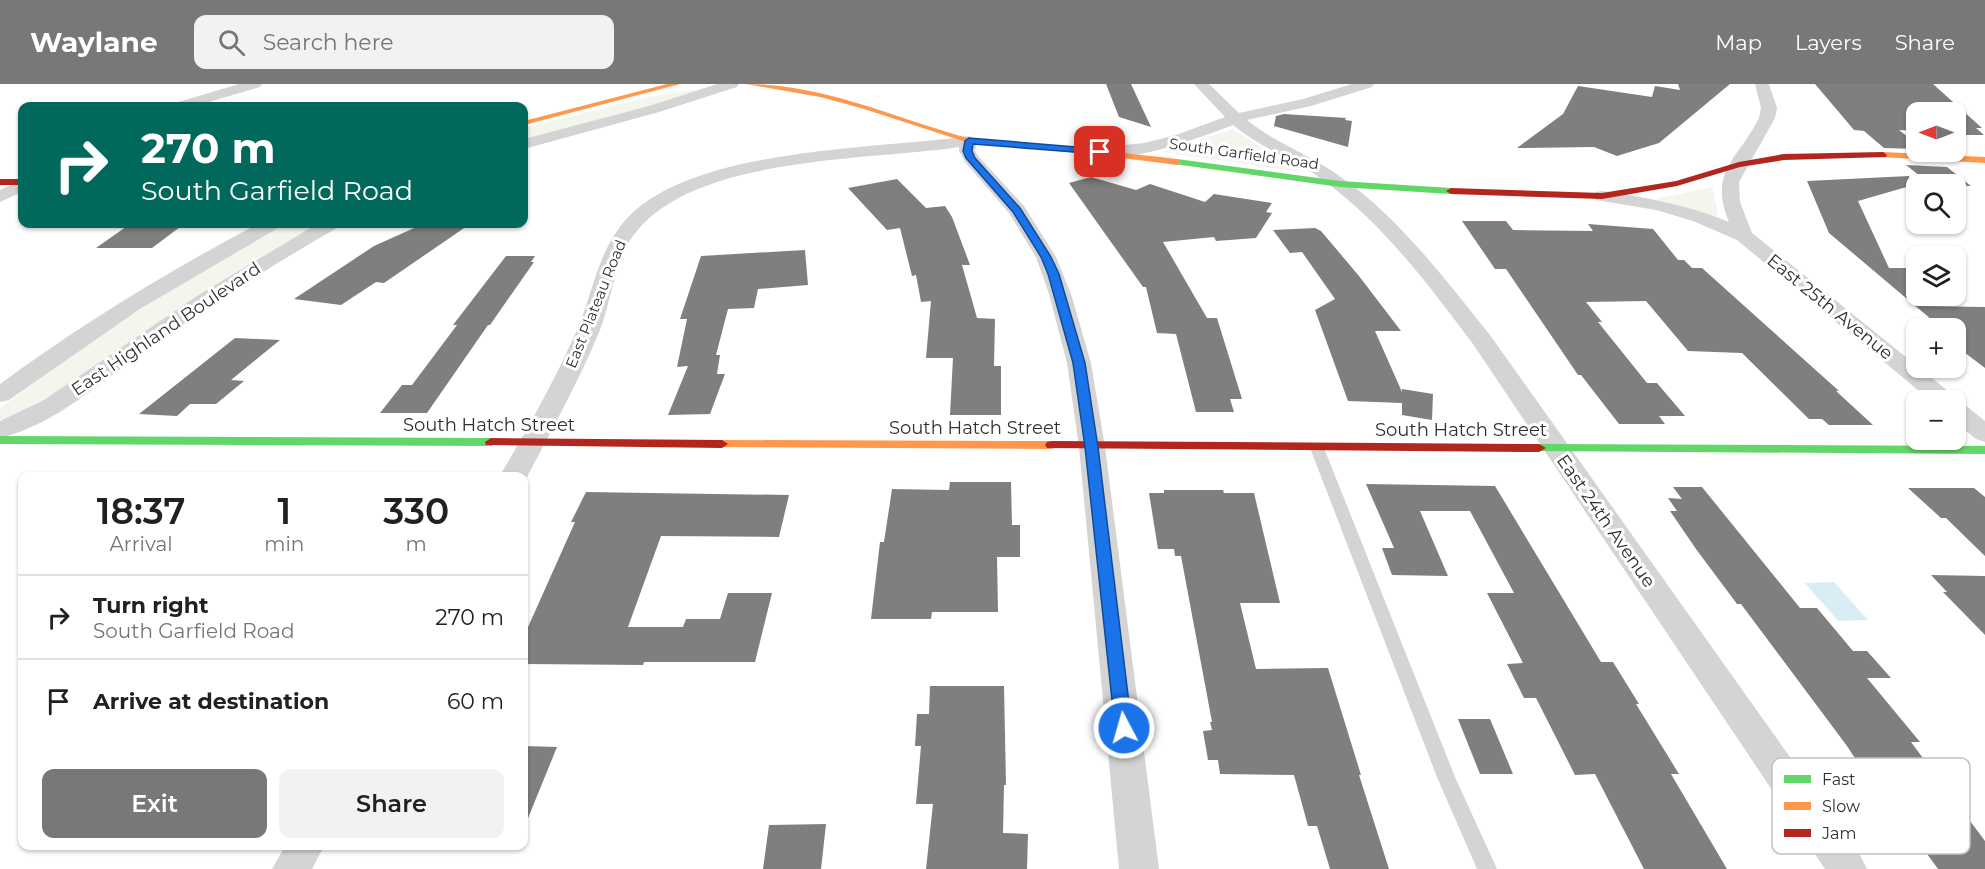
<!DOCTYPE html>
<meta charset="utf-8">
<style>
body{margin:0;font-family:Montserrat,sans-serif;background:#f2f2f2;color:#202124;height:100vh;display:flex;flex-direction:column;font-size:22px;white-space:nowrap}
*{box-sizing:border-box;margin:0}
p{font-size:20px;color:#757577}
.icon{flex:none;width:33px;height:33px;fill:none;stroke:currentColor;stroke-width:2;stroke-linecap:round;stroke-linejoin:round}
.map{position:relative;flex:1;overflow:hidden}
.details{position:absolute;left:18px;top:388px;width:510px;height:378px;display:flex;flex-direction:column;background:#fff;border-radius:12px;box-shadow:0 2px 4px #0004}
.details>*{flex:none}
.banner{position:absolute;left:18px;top:18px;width:510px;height:126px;border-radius:12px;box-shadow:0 2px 4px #0004;background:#00695c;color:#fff;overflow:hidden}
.needle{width:39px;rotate:270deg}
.buttons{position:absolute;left:1906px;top:18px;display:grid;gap:12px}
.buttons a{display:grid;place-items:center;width:60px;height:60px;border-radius:12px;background:#fff;box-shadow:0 2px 4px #0004;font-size:30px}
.pin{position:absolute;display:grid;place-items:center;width:51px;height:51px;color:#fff;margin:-26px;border-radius:12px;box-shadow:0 3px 9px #0006}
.me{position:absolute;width:66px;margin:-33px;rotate:354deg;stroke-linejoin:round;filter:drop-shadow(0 0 4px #0008)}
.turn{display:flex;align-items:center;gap:21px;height:126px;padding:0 24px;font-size:27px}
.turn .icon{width:78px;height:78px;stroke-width:2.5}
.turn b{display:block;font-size:42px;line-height:51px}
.eta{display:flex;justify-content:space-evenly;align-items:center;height:102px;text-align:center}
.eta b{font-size:36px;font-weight:600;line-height:42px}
.action{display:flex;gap:12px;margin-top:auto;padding:12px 24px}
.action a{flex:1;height:69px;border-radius:12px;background:#787878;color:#fff;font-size:24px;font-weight:600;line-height:69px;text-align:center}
.action a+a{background:#f2f2f2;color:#202124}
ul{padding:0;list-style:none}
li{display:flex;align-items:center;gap:18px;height:84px;padding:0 24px;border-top:2px solid #e0e0e0}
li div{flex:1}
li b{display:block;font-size:22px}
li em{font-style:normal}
header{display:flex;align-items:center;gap:36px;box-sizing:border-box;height:84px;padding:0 30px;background:#787878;color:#fff}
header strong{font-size:28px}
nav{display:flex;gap:33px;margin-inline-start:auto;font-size:21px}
.search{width:420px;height:54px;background:#f2f2f2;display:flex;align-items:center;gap:15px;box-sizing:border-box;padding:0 21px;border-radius:12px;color:#757577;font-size:22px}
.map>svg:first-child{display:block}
.green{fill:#f3f6ec}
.water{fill:#d8eef4}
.building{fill:#7f7f7f}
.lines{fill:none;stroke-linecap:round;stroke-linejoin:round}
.lane{fill:#d4d4d4;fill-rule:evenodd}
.street{fill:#d4d4d4;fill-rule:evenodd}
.fast{fill:#63d668;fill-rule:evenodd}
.slow{fill:#ff974d;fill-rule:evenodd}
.jam{fill:#b3261e;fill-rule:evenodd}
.route{fill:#1a73e8;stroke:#114b97;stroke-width:1.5}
.labels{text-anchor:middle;stroke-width:6;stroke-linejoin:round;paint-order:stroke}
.far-street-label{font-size:15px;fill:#303030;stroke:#fff}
.street-label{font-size:18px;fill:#303030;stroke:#fff}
.key{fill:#fff;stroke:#c1c1c1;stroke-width:1.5}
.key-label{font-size:16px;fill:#303030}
</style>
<header>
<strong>Waylane</strong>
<div class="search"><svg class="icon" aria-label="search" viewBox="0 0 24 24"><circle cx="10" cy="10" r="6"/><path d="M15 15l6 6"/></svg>Search here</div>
<nav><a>Map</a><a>Layers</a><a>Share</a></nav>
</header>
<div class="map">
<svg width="1985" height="785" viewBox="0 0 1985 785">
<rect width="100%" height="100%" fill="#fff"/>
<path class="green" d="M699,5L661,19L524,56V44L649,13Z
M1233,45L1302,88L1162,68Z
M1712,103L1719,133L1655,115Z
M283,140H322L270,168L35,328L0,336V324C91,257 184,193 283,140Z"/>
<path class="water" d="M1834,498L1868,536L1838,537L1805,499Z"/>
<path class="building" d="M1106,0H1131L1151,43L1119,33Z
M1678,0H1730L1659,59L1617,72L1594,63L1517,64L1563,30L1578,2L1652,13L1655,2L1680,6Z
M1815,0H1933L1982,44H1976L1984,51H1956V28H1917V47L1899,46L1917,60V65L1884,64L1864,47L1854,46Z
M1284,30L1346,34L1345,36L1352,37L1348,63L1274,42L1276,32Z
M1906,81L1947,83L1971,102L1930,100Z
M1909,92L1910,102L1858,117L1889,184H1917V222L1985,223V284L1956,262V244H1933L1928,241H1938L1829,149L1807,97Z
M1091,93L1136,106L1150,100L1205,118L1214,110L1272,119L1266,128L1272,129L1256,154L1216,157L1214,153L1163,158L1207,234H1217L1242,315H1230L1234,328H1196L1176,250L1157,249L1146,203H1143L1069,99Z
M897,95L926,124L945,122L952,133L970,181H962L977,234L995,235L994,282H1001V331H950L953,274H926L931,217L921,218L916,191L912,192L900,144L887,146L848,104Z
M1462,137H1506L1513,146L1593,147L1588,140L1653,145L1678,176H1684L1692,184H1702L1839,307H1836L1873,341H1829L1822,335H1809L1742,269L1688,267L1646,217L1586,218L1602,238H1598L1647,299H1657L1685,332H1659L1665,340H1619L1581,291H1578L1506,185H1495Z
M130,140H184L152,164H96Z
M423,140H470L384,199L376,198L341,221L294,215L374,162Z
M1315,144L1321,147L1359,192L1401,247H1375L1402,308V305L1433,310L1432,336L1402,331V319L1348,317L1315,226L1335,215L1302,168L1290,169L1273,146Z
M805,166L808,201L758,205L754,224L728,225L716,271H720L717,290H725L710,330L668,331L688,282L677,283L687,235H680L701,172Z
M506,172H535L531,178H534L490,241H488L427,329H380L402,301H412L457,241H453Z
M235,254L280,256L231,296L244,297L216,320H190L177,332L139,330Z
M950,398H1011L1012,441H1020V473H997L998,528H932L931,535H871L880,458H884L892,405L949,406Z
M1366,400L1495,402L1601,578H1613L1639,620H1636L1679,690H1671L1727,785H1644L1595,690L1575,691L1536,614H1524L1507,580L1523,579L1487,509H1514L1470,427H1420L1448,492L1392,491L1382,464H1394Z
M1673,403H1702L1800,524H1817L1853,567H1867L1891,594H1867L1920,658H1911L1985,757V785H1938L1887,715L1881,714L1847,662L1741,520H1737L1696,465L1670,427H1677L1668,414L1682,415Z
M1908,404H1974L1985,413V472L1946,434H1941Z
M1164,406H1223L1224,409H1254L1280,519H1240L1256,585L1328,584L1361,691H1359L1389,785H1330L1317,742H1308L1294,691L1220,690L1218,676H1208L1203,647L1212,646L1210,638H1212L1181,472H1175L1174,465H1158L1149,409H1164Z
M586,408L789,411L779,453L661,452L628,543H683L686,535H720L728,509H772L755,578H644L643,581L524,580V552L575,438H571Z
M1931,491L1985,492V551L1943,508H1947Z
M930,602H1004L1006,701H1004L1003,749L1028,750L1027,785H926L933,720H916L921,662H915L917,630H929Z
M1458,635H1490L1513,690H1480Z
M524,662L557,663L524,744Z
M826,740L821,785H763L769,741Z"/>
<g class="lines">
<path class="lane" d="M1317,360L1324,364L1455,693L1497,785H1477L1437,693L1310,364Z"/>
<path class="street" d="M239,0H262L260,3L195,22H172L175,19Z
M717,0H739L737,3L659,28L524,65V55L649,22Z
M1194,0H1209L1239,29L1303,15L1352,0H1374L1372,3L1311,22L1247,36C1275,59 1309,70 1338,91C1398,132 1445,195 1490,251L1861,773L1867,785H1825L1473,260C1430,203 1385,142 1327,99C1298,77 1262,65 1233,41C1199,54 1130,80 1094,72L1092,68L1094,64L1144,59L1176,51L1225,33Z
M1755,0H1769L1777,24L1775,34L1739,98L1740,118L1752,149L1953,311L1956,316H1930L1737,156L1693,137L1656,126L1596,116L1593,112L1596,108L1602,107C1646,113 1688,121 1729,138C1708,87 1738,76 1759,34L1761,24Z
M969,52L977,57L975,67L978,72L1024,122L1056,173L1071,210L1091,279L1105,363L1159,785H1119L1079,363L1067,279L1049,210L1036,173L1009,129L965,78L959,67V63C868,77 691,71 633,152C615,176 611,218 600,246C579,297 552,345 527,393L524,397V393H499C527,346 554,298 576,248C591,215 596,177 617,147C673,62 876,66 969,52Z
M22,96V108L0,118V106Z
M258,140H281L278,144L140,225L9,316L0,318V300C82,240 168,187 258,140Z
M317,140H340L337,144C272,181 209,222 148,265C101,297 57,340 0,354V337L44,316L197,212Z
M1956,319L1965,321L1985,337V358L1976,355L1956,339Z
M285,762H324L312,785H272Z"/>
<path class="fast" d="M1177,75L1340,97L1451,104L1456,107L1451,110L1340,103L1174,80L1173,78Z
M0,352L491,354L497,358L491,362L0,360Z
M1539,360L1985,362V370L1534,367L1532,364L1534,361Z"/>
<path class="slow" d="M667,0H680L524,41V37Z
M746,0C824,0 894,34 968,54C990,60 1017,59 1041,61C1086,64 1132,70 1177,75L1181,78L1177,81L1100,71L969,59L861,24L820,13Z
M1883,68L1985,73V79L1880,73L1879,71Z
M722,356L1052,357L1059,361L1052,365L717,363L716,360Z"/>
<path class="jam" d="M1883,68L1887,71L1886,73L1784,76L1740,83L1677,102L1602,115L1451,110L1446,107L1451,104L1602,109L1676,97L1739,78L1784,70Z
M0,95H22V101H0Z
M491,354L722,356L728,360L722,364L486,361L485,358Z
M1052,357L1539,360L1546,364L1539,368L1047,364L1045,361L1047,358Z"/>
</g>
<path class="route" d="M969,54L1100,65L1104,68L1100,70L973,60L972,67L975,74L1020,124L1051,173L1059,190L1085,279L1098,363L1132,644L1130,649L1124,651L1117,649L1115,644L1085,363L1073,279L1048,190L1041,173L1013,128L966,74L963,67L965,57Z"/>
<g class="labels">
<g class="far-street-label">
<text transform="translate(1244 70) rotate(8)" y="5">South Garfield Road</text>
<text transform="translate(596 220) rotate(-68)" y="5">East Plateau Road</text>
</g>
<g class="street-label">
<text transform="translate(1830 223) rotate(39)" y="6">East 25th Avenue</text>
<text transform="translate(166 245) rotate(-34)" y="6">East Highland Boulevard</text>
<text x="489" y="347">South Hatch Street</text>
<text x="975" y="350">South Hatch Street</text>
<text x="1461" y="352">South Hatch Street</text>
<text transform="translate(1606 437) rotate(55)" y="6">East 24th Avenue</text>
</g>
</g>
<rect x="1772" y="674" width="198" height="96" rx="9" class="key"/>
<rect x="1784" y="691" width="27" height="8" fill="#63d668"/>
<rect x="1784" y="718" width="27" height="8" fill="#ff974d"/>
<rect x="1784" y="745" width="27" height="8" fill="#b3261e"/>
<g class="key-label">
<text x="1822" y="701">Fast</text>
<text x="1822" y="728">Slow</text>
<text x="1822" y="755">Jam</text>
</g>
</svg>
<div class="buttons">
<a><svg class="needle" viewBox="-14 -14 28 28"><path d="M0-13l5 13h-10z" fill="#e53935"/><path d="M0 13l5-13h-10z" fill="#757577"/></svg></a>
<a><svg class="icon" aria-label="search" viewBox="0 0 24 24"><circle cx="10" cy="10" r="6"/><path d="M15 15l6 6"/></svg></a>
<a><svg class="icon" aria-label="layers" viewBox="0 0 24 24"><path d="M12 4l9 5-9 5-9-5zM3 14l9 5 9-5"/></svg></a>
<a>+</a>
<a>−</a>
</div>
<div class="pin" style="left:1100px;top:68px;background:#d93025"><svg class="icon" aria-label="arrive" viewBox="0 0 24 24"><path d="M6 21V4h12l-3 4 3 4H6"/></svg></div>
<svg class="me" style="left:1124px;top:644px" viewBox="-20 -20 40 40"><circle r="17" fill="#1a73e8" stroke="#fff" stroke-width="3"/><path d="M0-11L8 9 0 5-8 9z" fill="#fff"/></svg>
<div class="banner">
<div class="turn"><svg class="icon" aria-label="right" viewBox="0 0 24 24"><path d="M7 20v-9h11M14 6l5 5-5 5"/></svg><div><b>270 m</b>South Garfield Road</div></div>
</div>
<section class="details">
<div class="eta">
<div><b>18:37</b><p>Arrival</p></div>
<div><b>1</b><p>min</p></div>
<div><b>330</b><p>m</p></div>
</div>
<ul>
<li><svg class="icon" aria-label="right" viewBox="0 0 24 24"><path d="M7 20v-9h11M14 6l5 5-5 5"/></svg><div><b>Turn right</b><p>South Garfield Road</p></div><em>270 m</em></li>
<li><svg class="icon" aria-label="arrive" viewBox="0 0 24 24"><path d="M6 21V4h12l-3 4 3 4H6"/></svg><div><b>Arrive at destination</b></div><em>60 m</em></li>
</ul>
<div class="action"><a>Exit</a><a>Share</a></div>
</section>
</div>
